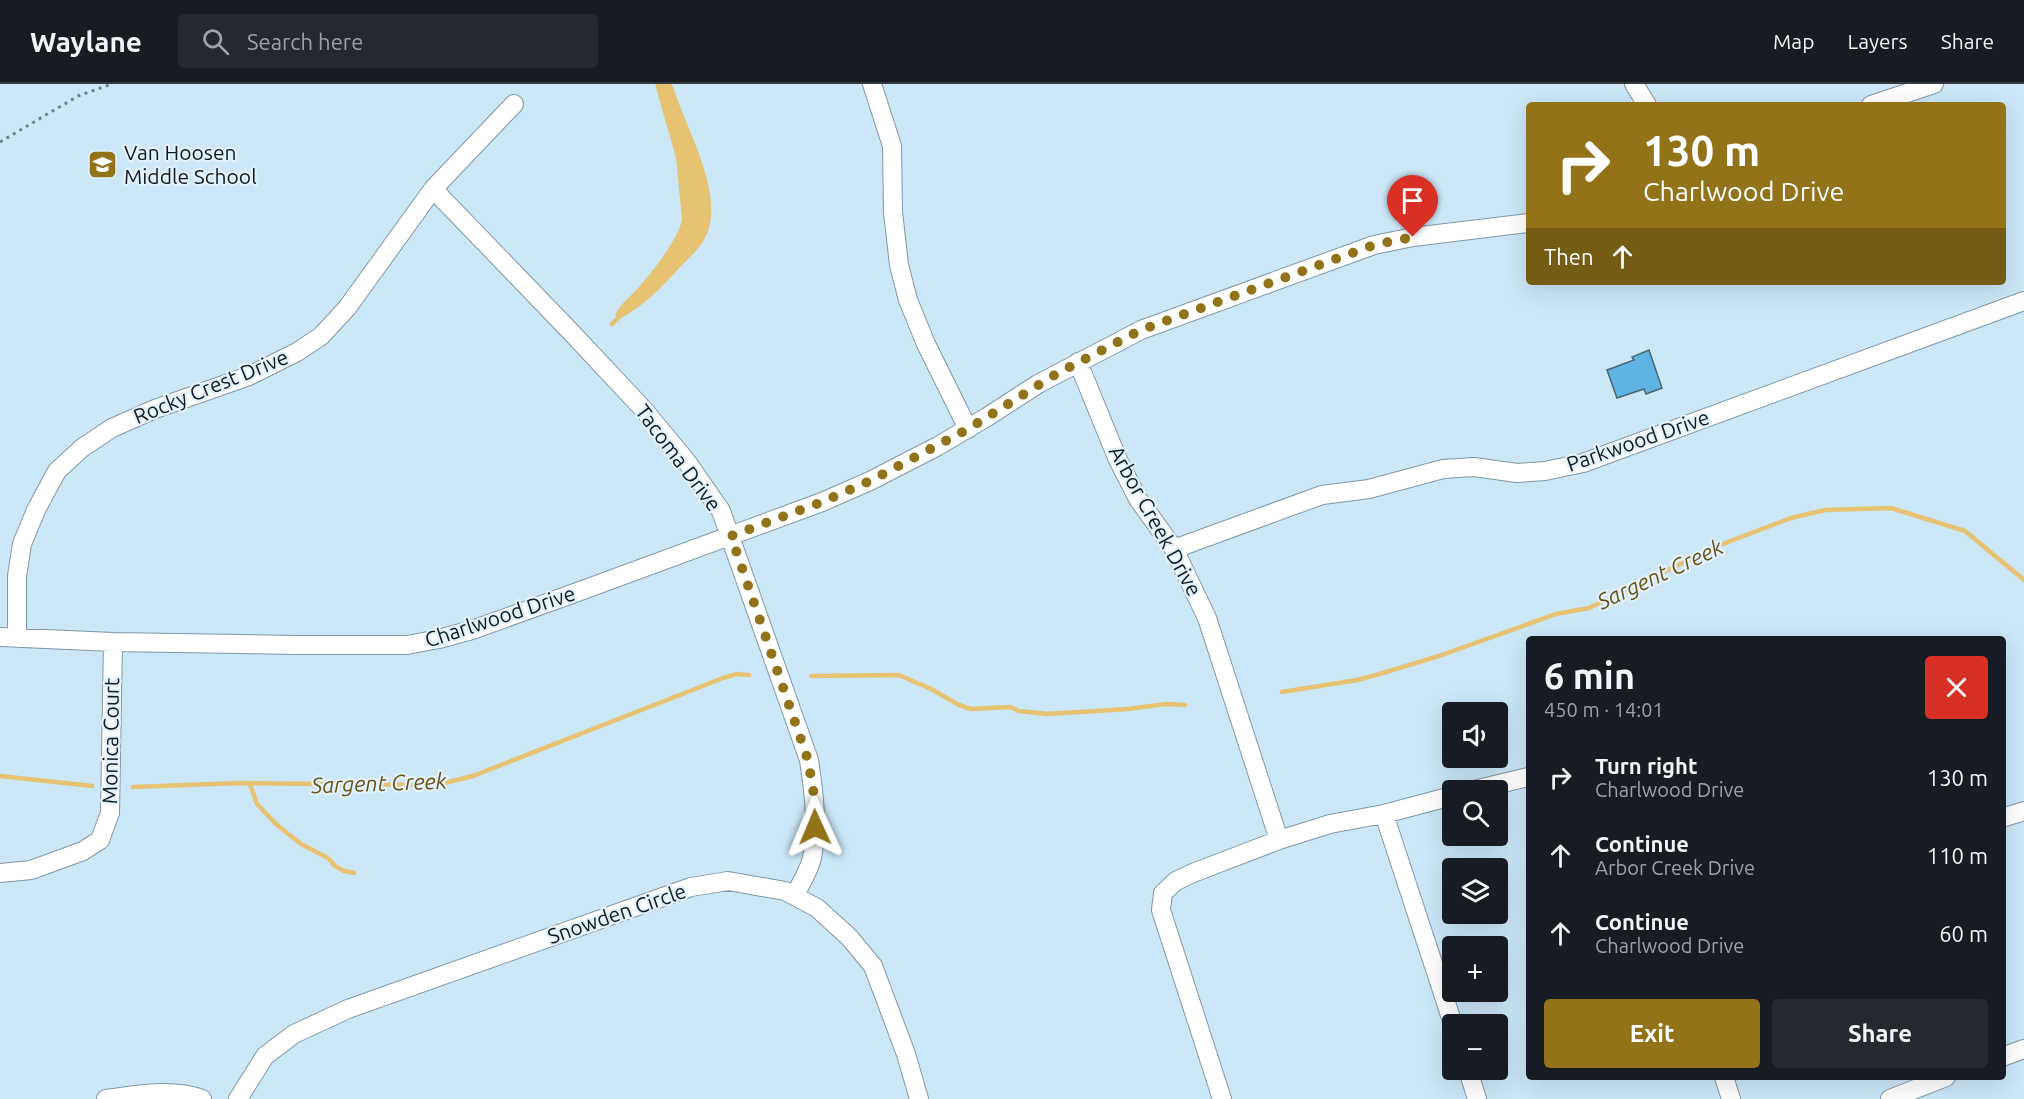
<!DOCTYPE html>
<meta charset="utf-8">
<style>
body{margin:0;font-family:Ubuntu,sans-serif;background:#242831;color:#f1f3f6;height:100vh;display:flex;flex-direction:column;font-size:22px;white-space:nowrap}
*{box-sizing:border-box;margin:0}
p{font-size:20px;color:#9ea1a6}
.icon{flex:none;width:33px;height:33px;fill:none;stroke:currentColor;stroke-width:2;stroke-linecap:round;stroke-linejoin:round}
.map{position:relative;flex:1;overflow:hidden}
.details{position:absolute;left:1526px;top:552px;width:480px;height:444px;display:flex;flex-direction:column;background:#171b24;border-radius:6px;box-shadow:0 6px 24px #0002}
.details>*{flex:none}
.guide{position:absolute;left:1526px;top:18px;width:480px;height:183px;border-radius:6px;box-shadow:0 6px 24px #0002;background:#93731a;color:#fff;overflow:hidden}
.tools{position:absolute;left:1442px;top:618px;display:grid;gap:12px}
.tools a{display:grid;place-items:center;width:66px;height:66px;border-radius:6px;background:#171b24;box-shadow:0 6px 24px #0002;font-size:30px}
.pin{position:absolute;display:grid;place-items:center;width:51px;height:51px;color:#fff;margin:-62px -26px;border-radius:50% 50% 50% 0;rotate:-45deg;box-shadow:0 0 6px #0007}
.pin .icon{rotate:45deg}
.me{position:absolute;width:66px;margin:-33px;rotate:359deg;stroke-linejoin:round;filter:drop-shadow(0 0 4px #0008)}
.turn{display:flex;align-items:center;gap:21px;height:126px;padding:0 18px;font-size:27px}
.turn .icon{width:78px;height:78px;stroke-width:2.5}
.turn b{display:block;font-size:42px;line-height:51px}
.then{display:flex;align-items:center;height:57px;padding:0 18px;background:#0003;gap:12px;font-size:22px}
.round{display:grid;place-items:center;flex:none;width:63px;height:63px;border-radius:6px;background:#242831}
.head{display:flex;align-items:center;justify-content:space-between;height:102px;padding:0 18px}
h1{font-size:36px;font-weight:700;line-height:45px}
.cta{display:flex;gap:12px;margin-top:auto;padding:12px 18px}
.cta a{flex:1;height:69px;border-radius:6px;background:#93731a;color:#fff;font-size:24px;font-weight:700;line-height:69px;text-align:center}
.cta a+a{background:#242831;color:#f1f3f6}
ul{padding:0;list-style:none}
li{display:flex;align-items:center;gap:18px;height:78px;padding:0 18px}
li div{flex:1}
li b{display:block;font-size:22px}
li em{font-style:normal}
header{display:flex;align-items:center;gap:36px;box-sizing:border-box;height:84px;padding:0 30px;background:#171b24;border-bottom:2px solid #363941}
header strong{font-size:28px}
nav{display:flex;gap:33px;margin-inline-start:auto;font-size:21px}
.search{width:420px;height:54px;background:#242831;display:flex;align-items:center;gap:15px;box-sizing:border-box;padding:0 21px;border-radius:6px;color:#9ea1a6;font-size:22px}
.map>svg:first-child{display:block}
.water{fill:#e5c373}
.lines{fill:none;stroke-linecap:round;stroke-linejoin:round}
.stream{stroke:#e5c373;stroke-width:4.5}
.building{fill:#5fb4e3;stroke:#4c6573;stroke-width:1.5}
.street-casing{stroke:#7f98a8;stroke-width:20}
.path{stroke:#70838e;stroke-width:3;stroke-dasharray:3 4.5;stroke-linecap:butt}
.street{stroke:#fff;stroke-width:18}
.route{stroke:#93731a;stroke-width:10;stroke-dasharray:0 18}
.labels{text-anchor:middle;stroke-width:4.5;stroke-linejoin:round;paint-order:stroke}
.poi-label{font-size:21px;fill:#111b21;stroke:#e2f2fc;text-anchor:start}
.street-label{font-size:21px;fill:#111b21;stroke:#e2f2fc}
.water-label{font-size:22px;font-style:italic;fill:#695216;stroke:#e2f2fc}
</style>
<header>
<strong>Waylane</strong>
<div class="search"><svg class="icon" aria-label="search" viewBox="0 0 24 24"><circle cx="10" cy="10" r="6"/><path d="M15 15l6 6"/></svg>Search here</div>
<nav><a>Map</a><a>Layers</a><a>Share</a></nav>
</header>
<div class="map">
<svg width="2024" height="1015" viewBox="0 0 2024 1015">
<rect width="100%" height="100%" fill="#cbe7f8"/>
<path class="water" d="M655,0H671L673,3C686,45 728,114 704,156C698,166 688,175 680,183C662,204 642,223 618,236L615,232L617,227C623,218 632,211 639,203C653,187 677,157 682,136L676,74Z"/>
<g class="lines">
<path class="stream" d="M612,240L617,235
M811,592L899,591L931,605L959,621L971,625L1010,623L1019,627L1047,630L1128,625L1166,620L1185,621
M1282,608L1357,596L1376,591L1439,572L1556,530L1589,524L1720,461L1791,434L1825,426L1891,424L1965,447L2024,496
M0,692L92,702
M250,700L257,720L276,740L301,760L328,774L335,782L344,787L354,789
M133,703L240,699L437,701L473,692L723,594L737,590L749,591"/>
</g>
<path class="building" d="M1649,266L1662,304L1646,310L1644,305L1617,314L1607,286L1634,276L1632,273Z"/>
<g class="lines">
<defs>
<path id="street" d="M872,0L892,62L893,128L899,181L908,216L926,260L968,345
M1634,0L1647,21
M1871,21L1934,0
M433,105L570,247L645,327L687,378L721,427L809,676C814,709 818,741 812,774C809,787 800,800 795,812
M1078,278L1118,376L1138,415L1174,465L1207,534L1279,756
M1174,465L1322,411L1369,405L1443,385L1474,383L1517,389L1545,387L1583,379L2024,217
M0,553L113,558L297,561H407L439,555L472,546L572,510L822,418L870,397L938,362L987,333L1038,300L1141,246L1374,161L1413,153L1528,139
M17,554V492L22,460L36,426L57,387L82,364L112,344L155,325L249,292L297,268L321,252L347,224L433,105L514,20
M1474,706L1528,693
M1384,730L1453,940
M2002,734L2024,727
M0,789L31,786L83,767L100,756L110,729L113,558
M2002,973L2024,965
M1468,986L1477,1015
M1724,993L1731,1015
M106,1015C139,1011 170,1004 202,1015
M238,1015L265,972L294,950L348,925L691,803L728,797L785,807L817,824L849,853L873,882L906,970L919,1015
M1222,1015L1161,826L1163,809L1176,797L1193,789L1279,756L1330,740L1384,730L1452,712
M1890,1015L1946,993"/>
</defs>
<use href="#street" class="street-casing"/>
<path class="path" d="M0,58L78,12L112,0"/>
<use href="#street" class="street"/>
</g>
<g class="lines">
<path class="route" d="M815,743L814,711L808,676L731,452L822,418L870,397L968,345L1058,289L1141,246L1374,161L1413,153"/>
</g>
<defs>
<symbol id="school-square" viewBox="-11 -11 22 22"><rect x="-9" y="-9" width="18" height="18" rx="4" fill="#93731a" stroke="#e2f2fc"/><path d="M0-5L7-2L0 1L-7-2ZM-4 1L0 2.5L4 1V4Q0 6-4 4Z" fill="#fff"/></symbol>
</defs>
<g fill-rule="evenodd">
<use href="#school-square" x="86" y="64" width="33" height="33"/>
</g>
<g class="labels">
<g class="poi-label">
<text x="124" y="76">Van Hoosen<tspan x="124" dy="24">Middle School</tspan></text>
</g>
<g class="street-label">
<text transform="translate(211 303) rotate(-22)" y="7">Rocky Crest Drive</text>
<text transform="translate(1638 357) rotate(-19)" y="7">Parkwood Drive</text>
<text transform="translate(678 374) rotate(53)" y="7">Tacoma Drive</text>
<text transform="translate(1155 437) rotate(61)" y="7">Arbor Creek Drive</text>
<text transform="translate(500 533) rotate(-18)" y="7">Charlwood Drive</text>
<text transform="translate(111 657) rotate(-89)" y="7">Monica Court</text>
<text transform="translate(617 830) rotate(-19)" y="7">Snowden Circle</text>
</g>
<g class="water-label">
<text transform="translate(1660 490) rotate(-25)" y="8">Sargent Creek</text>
<text transform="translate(379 699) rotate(-2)" y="8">Sargent Creek</text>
</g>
</g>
</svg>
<div class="tools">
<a><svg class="icon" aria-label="sound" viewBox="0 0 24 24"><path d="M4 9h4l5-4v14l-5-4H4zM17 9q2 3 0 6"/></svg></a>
<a><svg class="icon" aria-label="search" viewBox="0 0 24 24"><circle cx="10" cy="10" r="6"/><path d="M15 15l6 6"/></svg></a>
<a><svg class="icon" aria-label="layers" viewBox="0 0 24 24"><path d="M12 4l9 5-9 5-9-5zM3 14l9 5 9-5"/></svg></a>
<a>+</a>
<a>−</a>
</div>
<div class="pin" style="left:1413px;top:153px;background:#d93025"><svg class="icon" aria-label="arrive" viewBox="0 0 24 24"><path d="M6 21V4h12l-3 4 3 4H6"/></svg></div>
<svg class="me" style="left:815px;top:743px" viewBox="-20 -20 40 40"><path d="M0-17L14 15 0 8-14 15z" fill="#93731a" stroke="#fff" stroke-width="4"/></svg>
<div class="guide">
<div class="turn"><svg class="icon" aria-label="right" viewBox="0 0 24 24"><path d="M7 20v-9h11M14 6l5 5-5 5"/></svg><div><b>130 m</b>Charlwood Drive</div></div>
<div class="then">Then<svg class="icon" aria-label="ahead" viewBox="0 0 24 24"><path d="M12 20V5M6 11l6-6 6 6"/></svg></div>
</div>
<section class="details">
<div class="head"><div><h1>6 min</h1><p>450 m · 14:01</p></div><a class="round" style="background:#d93025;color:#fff"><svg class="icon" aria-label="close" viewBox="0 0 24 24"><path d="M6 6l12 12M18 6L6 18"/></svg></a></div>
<ul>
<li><svg class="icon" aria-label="right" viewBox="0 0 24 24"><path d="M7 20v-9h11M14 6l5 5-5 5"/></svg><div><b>Turn right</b><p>Charlwood Drive</p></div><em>130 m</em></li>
<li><svg class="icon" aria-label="ahead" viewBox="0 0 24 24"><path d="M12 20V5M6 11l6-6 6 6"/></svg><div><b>Continue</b><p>Arbor Creek Drive</p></div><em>110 m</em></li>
<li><svg class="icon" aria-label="ahead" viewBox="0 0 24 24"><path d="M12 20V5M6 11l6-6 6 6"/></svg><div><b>Continue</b><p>Charlwood Drive</p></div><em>60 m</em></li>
</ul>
<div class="cta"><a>Exit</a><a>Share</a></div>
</section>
</div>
